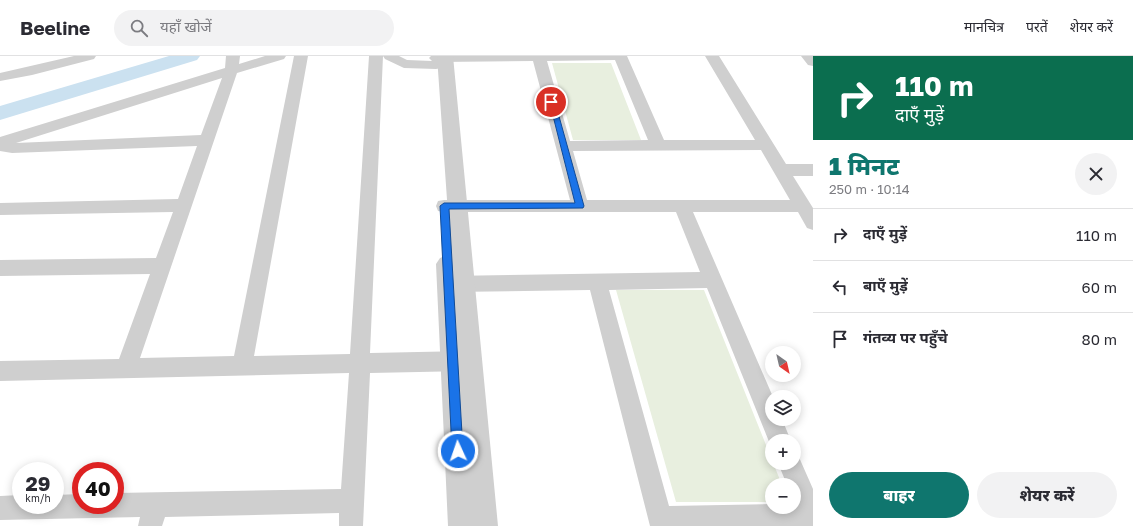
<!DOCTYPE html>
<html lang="hi">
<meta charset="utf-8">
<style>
body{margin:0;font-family:"Golos Text","Noto Sans Devanagari",sans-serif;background:#f2f2f3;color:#2b2b33;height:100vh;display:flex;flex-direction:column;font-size:15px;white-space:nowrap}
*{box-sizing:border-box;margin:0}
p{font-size:13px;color:#7c7c81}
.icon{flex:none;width:22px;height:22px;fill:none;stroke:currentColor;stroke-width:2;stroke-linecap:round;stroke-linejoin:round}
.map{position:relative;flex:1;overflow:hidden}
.drawer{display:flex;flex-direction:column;background:#fff;width:320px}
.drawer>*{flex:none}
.top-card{background:#0b6e4f;color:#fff;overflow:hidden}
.needle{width:26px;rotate:146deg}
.controls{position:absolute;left:765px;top:290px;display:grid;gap:8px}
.controls a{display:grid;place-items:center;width:36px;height:36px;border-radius:50%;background:#fff;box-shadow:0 2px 10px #0003;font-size:20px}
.speed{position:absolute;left:12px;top:406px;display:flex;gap:8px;font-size:20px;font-weight:700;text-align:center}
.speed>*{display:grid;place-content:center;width:52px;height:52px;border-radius:50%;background:#fff;box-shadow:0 2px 10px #0003;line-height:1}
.speed small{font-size:10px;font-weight:400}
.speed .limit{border:6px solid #d22;background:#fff;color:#111}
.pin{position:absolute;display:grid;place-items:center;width:34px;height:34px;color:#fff;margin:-17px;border:2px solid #fff;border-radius:50%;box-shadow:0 1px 4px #0007}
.me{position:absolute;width:44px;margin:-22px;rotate:357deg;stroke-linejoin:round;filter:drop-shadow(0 0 3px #0008)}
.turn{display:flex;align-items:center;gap:14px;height:84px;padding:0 16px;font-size:18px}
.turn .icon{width:52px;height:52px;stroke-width:2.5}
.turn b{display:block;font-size:28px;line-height:34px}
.round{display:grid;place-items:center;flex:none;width:42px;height:42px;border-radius:21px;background:#f2f2f3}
.summary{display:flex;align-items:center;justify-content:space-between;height:68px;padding:0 16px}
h1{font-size:24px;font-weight:800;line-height:30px;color:#0f766e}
.primary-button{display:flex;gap:8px;margin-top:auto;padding:8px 16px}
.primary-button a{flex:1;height:46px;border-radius:24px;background:#0f766e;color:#fff;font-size:16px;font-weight:800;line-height:46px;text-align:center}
.primary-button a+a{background:#f2f2f3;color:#2b2b33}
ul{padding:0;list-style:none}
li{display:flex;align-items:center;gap:12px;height:52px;padding:0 16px;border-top:1px solid #e1e1e2}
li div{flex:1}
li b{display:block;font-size:15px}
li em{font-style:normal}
header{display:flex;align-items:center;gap:24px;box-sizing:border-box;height:56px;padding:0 20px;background:#fff;border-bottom:1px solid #e1e1e2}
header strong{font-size:19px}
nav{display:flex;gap:22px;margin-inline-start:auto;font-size:14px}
.search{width:280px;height:36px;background:#f2f2f3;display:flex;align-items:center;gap:10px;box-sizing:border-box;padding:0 14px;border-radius:22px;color:#7c7c81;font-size:15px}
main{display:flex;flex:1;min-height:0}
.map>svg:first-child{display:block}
.green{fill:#e8efdf}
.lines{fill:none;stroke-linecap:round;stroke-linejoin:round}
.river{fill:#cbe1f0;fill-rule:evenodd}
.minor{fill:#cfcfcf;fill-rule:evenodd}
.tertiary{fill:#cfcfcf;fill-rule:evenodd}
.route{fill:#1a73e8;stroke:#114b97}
</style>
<header>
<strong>Beeline</strong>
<div class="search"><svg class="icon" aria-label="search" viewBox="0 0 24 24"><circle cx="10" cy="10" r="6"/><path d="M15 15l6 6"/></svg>यहाँ खोजें</div>
<nav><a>मानचित्र</a><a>परतें</a><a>शेयर करें</a></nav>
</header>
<main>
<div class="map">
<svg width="813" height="470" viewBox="0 0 813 470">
<rect width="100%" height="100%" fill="#fff"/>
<path class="green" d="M552,7H611L641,84H573Z
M616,234H704L782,429H772V446H676Z"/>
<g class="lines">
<path class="river" d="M169,0H200L197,4L0,64V50Z"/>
<path class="minor" d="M74,0H96L94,3L32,19L0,25V17Z
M226,0H240L239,8L265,0H286L284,3L237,17L140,302L234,300L294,0H308L254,300L350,298L369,0H383L370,297L467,295L474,298L477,305L474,312L467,315L370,317L363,470H339V457L165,461L162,470H138L140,461L0,464V440L21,439V449H55V439L81,438V449H115V437L341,433L349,317L0,325V305L119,303L150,218L0,220V204L156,202L173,156L0,159V147L178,143L197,90L12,97L0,95V81L225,12ZM222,22L201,79L16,87Z
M383,0H399L407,4L432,5L429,2L431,0H627L664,84H755L705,0H719L786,108H813V120H793L813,152V174L807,172L798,156H693L773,341L772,363H782L791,385H772V393L707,232L609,234L669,450L772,448V451H794V429H787L778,407H794V397L798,399L813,433V470H650L590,234L449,236L442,234L440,228L442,222L449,220L700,216L676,156H444L438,155L436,150L438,145L444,144H570L533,5L439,6L443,9L441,12L436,13L404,12L385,3ZM615,4L648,84L570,85L547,5ZM761,94L790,144H587L573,95Z
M801,0H813V10L808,9Z"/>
<path class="tertiary" d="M437,0H453L498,470H448L436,208L440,202L447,199L451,201Z"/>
</g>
<path class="route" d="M549,44L555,46L584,150L583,152L449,153L463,395L462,399L458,401L454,399L452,395L440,150L444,147H575Z"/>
</svg>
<div class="controls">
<a><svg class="needle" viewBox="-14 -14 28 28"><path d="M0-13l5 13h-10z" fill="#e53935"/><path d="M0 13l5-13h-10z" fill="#7c7c81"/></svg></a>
<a><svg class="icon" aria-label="layers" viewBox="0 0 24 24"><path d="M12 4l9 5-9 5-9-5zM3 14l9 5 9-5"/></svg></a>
<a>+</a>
<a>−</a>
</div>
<div class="speed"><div>29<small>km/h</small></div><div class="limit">40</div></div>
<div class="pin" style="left:551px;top:46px;background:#d93025"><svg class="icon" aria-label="arrive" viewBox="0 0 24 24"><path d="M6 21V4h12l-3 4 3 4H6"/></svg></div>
<svg class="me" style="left:458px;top:395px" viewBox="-20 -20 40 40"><circle r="17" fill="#1a73e8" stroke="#fff" stroke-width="3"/><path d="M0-11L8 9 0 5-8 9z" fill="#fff"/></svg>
</div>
<section class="drawer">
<div class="top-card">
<div class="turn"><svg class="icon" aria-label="right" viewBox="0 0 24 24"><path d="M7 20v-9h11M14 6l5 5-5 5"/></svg><div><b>110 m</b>दाएँ मुड़ें</div></div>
</div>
<div class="summary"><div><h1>1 मिनट</h1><p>250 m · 10:14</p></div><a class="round"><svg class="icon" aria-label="close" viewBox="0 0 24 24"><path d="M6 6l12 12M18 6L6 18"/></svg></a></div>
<ul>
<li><svg class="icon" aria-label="right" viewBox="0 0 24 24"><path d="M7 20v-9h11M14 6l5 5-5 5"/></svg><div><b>दाएँ मुड़ें</b></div><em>110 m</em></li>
<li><svg class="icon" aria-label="left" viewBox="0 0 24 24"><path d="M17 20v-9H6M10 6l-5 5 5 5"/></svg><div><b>बाएँ मुड़ें</b></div><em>60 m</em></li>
<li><svg class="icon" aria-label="arrive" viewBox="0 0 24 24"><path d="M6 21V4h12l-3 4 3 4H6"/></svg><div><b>गंतव्य पर पहुँचे</b></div><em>80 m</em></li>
</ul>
<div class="primary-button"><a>बाहर</a><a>शेयर करें</a></div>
</section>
</main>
